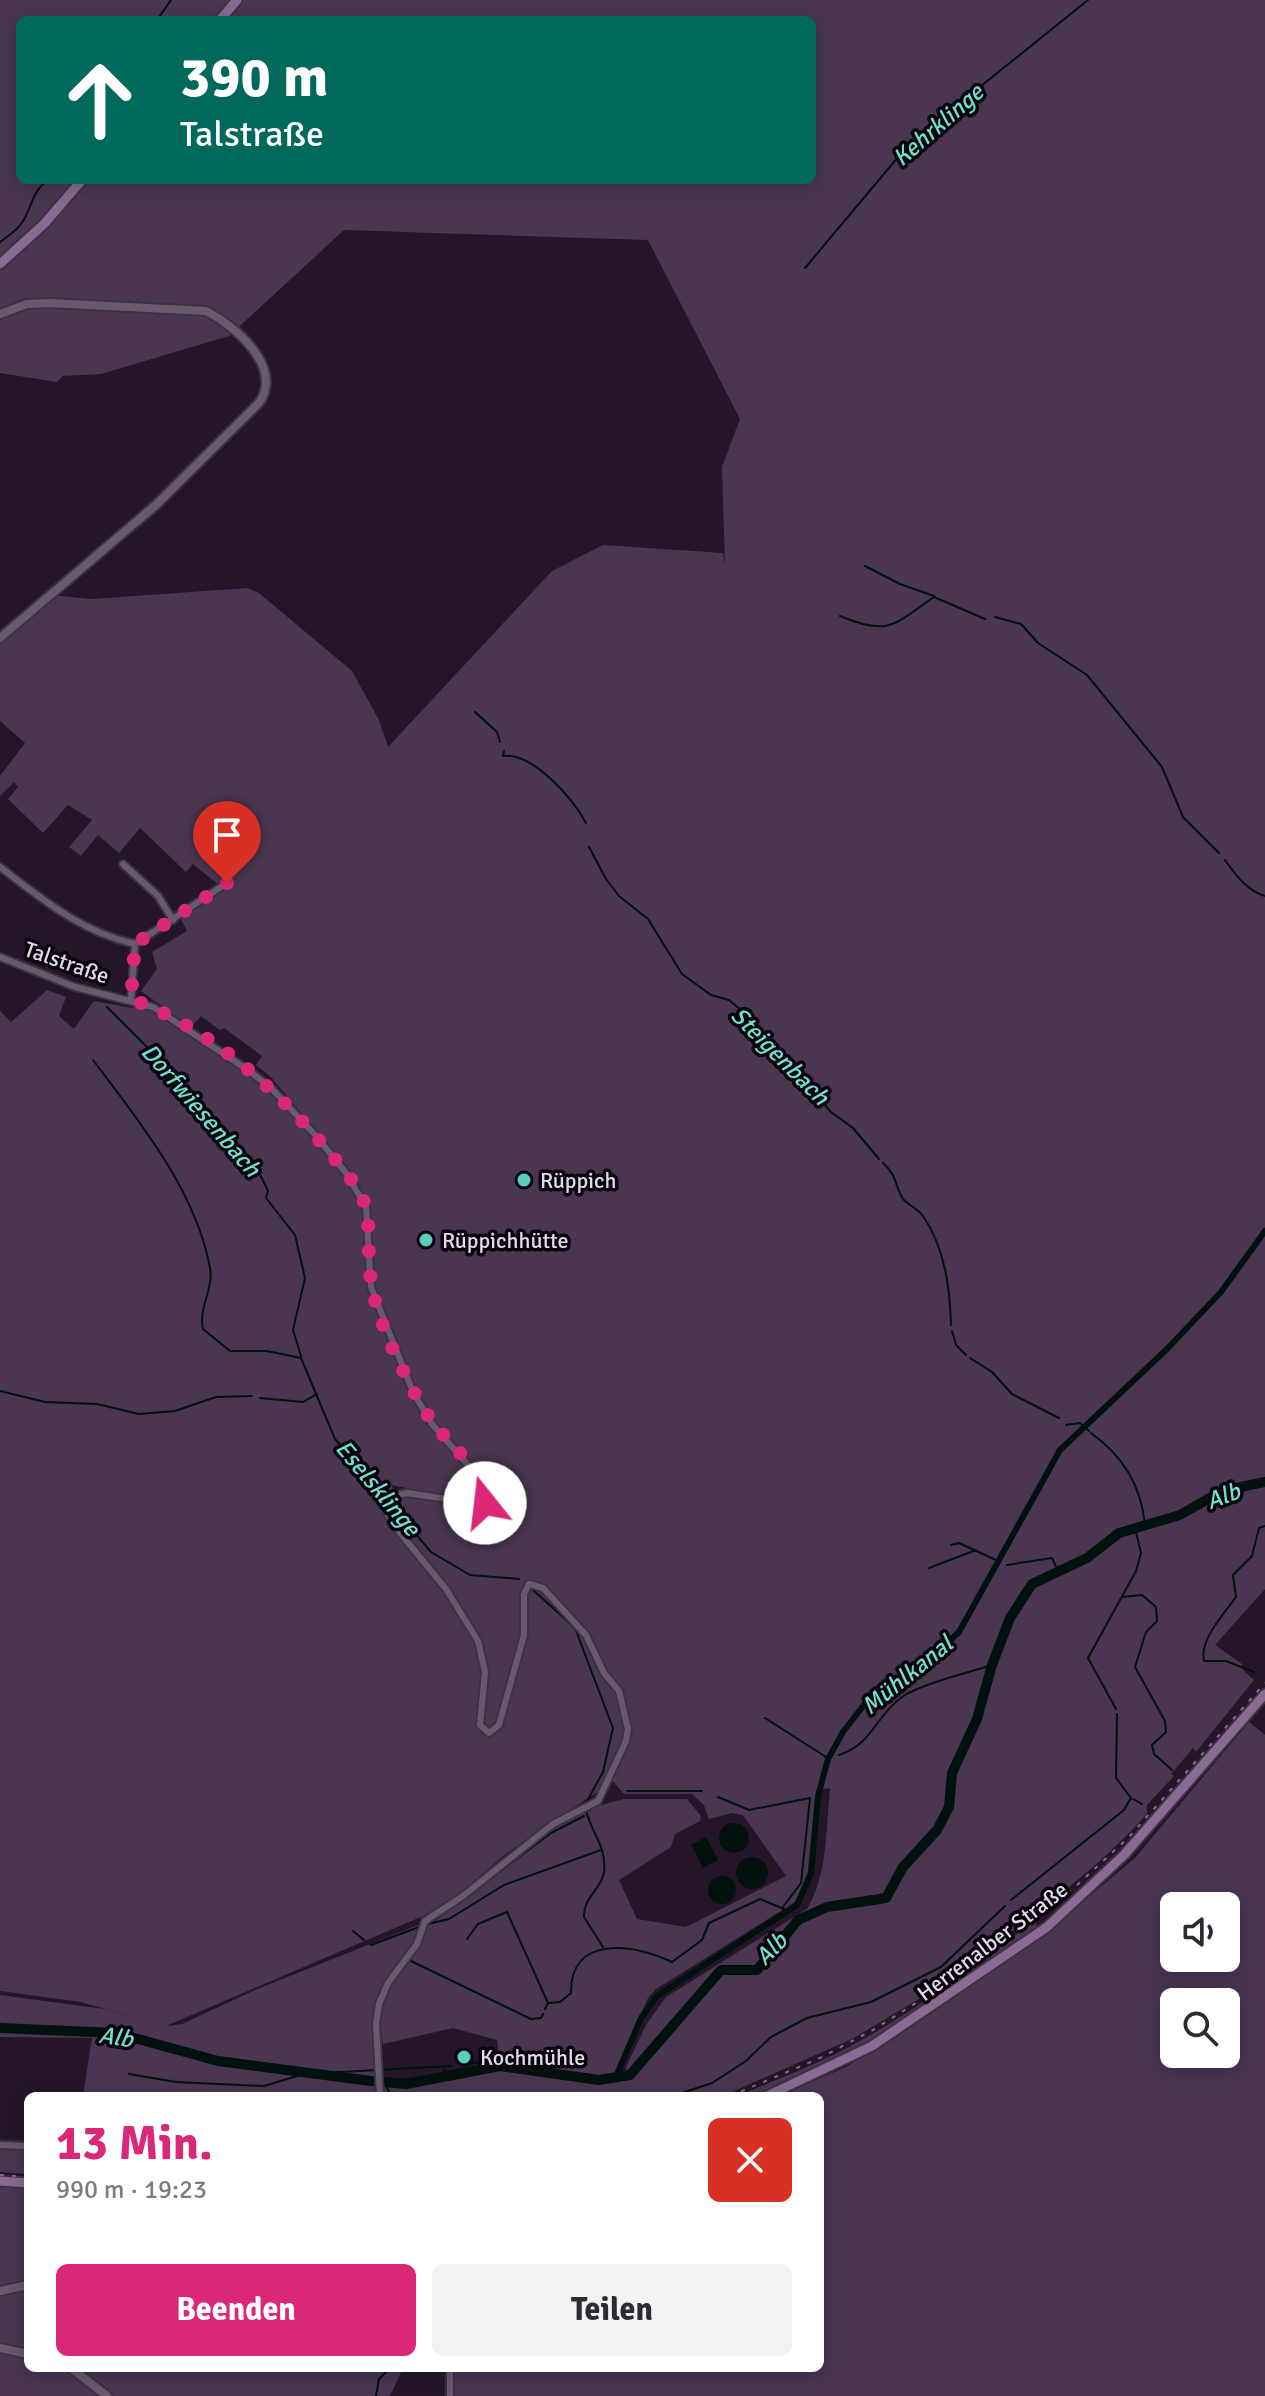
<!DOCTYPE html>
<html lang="de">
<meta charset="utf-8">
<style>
body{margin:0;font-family:Signika,sans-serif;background:#f2f2f3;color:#2b2b33;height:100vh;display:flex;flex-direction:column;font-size:30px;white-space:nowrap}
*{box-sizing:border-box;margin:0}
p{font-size:26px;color:#7c7c81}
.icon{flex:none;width:44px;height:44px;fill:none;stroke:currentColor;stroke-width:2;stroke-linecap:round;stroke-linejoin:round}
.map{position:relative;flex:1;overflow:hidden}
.details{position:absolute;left:24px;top:2092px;width:800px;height:280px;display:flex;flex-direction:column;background:#fff;border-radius:12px;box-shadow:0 4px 20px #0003}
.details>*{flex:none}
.top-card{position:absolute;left:16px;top:16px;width:800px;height:168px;border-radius:12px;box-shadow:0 4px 20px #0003;background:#00695c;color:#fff;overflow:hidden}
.fabs{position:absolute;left:1160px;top:1892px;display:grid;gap:16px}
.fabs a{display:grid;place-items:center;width:80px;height:80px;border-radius:12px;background:#fff;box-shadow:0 4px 20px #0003;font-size:40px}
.pin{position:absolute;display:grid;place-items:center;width:68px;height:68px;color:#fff;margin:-82px -34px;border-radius:50% 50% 50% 0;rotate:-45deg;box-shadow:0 0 8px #0007}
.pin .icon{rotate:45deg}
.me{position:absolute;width:88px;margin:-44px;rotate:344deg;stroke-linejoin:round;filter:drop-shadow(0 0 6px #0008)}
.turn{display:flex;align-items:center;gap:28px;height:168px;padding:0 32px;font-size:36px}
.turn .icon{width:104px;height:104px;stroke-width:2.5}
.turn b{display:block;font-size:56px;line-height:68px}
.round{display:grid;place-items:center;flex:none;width:84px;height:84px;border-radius:12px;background:#f2f2f3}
.headline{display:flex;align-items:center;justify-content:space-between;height:136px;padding:0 32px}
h1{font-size:48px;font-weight:800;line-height:60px;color:#db2777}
.action{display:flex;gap:16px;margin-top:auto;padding:16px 32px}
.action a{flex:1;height:92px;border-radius:12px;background:#db2777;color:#fff;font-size:32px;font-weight:800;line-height:92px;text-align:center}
.action a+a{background:#f2f2f3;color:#2b2b33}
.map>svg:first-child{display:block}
.green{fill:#4a3651;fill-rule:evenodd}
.water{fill:#00110e}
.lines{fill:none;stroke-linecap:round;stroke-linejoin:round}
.stream{stroke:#00110e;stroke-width:2}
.canal{stroke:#00110e;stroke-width:6}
.river{stroke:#00110e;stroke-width:10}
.minor-casing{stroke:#3c3240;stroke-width:10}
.tertiary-casing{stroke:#3c3240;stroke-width:12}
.secondary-casing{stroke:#3c3240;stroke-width:13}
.minor{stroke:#69596f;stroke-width:6}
.tertiary{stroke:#69596f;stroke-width:8}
.secondary{stroke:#886a93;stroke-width:9}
.rail{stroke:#7d7281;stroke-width:2;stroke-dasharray:4 8;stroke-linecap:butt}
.route{stroke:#db2777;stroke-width:14;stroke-dasharray:0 25.2}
.poi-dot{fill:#5acebd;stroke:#0a050c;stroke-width:3}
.labels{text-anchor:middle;stroke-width:7;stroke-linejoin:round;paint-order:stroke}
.street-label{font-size:22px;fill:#e3dae7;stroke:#0a050c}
.poi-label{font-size:22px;fill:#e3dae7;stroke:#0a050c;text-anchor:start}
.water-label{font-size:24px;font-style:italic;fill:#72e0cf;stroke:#0a050c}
</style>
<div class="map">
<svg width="1265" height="2396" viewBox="0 0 1265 2396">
<rect width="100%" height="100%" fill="#241628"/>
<path class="green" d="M0,0H1265V1589L1215,1645L1242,1664V1669L1254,1680L1196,1752L1193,1748L1171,1774L1174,1776L1147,1805V1814C1113,1852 1075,1883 1035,1914L1024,1910L1019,1914L1022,1924L937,1988L854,2038L723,2096L383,2095L382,2084L406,2085L500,2067L497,2040L453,2028L383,2044L379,2018L388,1986L417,1951L429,1923L436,1917L557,1826L591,1808L624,1799H687L701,1816L700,1821L675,1834L671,1847L619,1880L637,1919L686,1927L786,1876L743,1815L732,1813L709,1819L704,1805L692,1794H624L613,1781L503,1856L463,1891L423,1916L166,2026L182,2024L255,1990L418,1925C418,1955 383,1972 377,2002C371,2028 386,2075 375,2096H83L92,2038L0,2037V1995L104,2009L156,2024L81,2002L0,1991V1011L11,1022L47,990L66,997L59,1016L74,1029L94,1001L132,1008L134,1004L152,1009L266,1087L362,1186L271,1077L256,1065L262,1056L224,1028L220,1030L201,1016L191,1027L141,991L157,969L152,952L187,931L181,919L232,883L229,879L219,885L193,864L186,872L140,828L119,853L98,835L81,856L69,847L92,820L68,805L43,833L8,799L18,787L14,782L0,796V776L25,743L0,721V640L49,595L92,599L248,588L259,593L352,671L379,720L388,747L552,571L603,545L723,553L725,565L722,467L740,419L648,240L344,230L229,336L101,374L63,376L57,382L0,373ZM20,20H812V180H20ZM485,1470L514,1513L513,1517C499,1522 497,1508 485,1506C461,1502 424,1492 400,1498L391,1485L478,1502L488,1498L489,1491L482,1480ZM830,1788C826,1828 828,1874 807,1909L666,1997L646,2025L626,2067L628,2080L599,2082L598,2078L615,2073L648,1998L656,1989L795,1902L807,1879L817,1790ZM116,2028L190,2049V2054L116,2036Z
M1249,1722L1265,1735V2396H452L453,2368H820V2096H778L846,2067L1049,1930L1135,1858ZM1174,1906H1226V1958H1174ZM1174,2002H1226V2054H1174Z
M1036,1919L1037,1929L857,2051L758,2096H738C775,2080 813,2066 849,2047C917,2011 976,1965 1036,1919Z
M0,2148H28V2174L0,2172Z
M0,2187L28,2189V2368H403L390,2396H0Z"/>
<path class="water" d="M719 1838a15 15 0 1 1 30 0a15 15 0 1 1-30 0Z
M706,1837L718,1860L703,1868L691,1845Z
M736 1873a16 16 0 1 1 32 0a16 16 0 1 1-32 0Z
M708 1890a14 14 0 1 1 28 0a14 14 0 1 1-28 0Z"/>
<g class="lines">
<path class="stream" d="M157,20L171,0
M0,242C7,237 16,231 21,224C32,210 31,190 49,180
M805,268L909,144L1088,0
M865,566L900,584L934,596
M840,616C890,637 894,624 934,597L985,619
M995,617L1021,624L1038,643L1087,675L1162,767L1183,817L1219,853
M475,712L497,732L500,742
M504,751L503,756C533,752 573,799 586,823
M589,847L606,879L619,896L648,919L682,974L711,995L729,1000L747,1015L831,1112L853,1128L879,1159
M1225,860C1236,875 1246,890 1265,896
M107,1007L191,1091L195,1105L225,1130L255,1164L268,1191L266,1198L295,1235L305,1278L293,1330L301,1356
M93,1060C139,1121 196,1191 210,1268C214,1288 198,1309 203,1329L230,1351H267L301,1358L335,1439L431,1552L470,1575L519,1579
M883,1163C899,1177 895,1190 904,1200C910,1206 918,1209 923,1216C945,1248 950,1289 951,1325
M952,1331L956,1345L966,1355
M970,1358L992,1372L1012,1394L1059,1418
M0,1391L45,1402L97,1404L139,1414L175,1411L216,1397L252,1396
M260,1398L303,1402L317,1394
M1066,1425L1080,1423L1089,1431
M1091,1433C1123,1456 1141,1485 1145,1525
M951,1545L959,1543L996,1560
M1007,1565L1052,1558L1058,1571
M929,1568L976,1550
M532,1589L575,1628L613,1728L603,1772L585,1805
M1123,1597L1142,1595L1156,1607L1157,1621L1146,1632L1135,1667L1165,1721L1166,1732L1152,1745L1154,1754L1172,1770
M1254,1672L1226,1661H1204C1199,1640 1224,1614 1236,1597L1233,1575L1252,1556L1259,1528L1265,1526
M1116,1709L1088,1658L1136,1571L1141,1553L1135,1528
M765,1718L826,1757
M839,1755C872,1745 876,1715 902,1697C918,1685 970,1672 992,1665
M627,1791H702
M718,1797L749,1810L810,1798L801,1883L783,1907
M1133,1799L1142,1804
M586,1811C592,1833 607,1848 604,1872C602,1889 583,1897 584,1917L603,1947
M483,1884L551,1833L584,1816
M1011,1900L1124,1810L1131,1798L1116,1778L1117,1714
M432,1922L452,1907
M428,1924L449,1919L504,1885L601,1850
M353,1931L364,1940
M467,1939L478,1924L507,1912L548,2003
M371,1945L419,1927
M411,1961L531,2019L541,2018L543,2014
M545,2009L548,2003L560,2002L571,1993C570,1934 635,1944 672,1962L702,1940L709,1923L760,1899L784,1909
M462,2065C504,2057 523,2059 564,2073
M444,2068L446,2077
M129,2074L176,2082L264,2086L304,2074L451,2066
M384,2082L391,2096
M673,2096L712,2083L746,2061L771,2037L807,2018L871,2002L941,1967L1005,1906
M376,2396L379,2379L390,2368"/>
<path class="canal" d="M615,2079L641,2018L657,1996L797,1905L811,1873L818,1796L828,1759L843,1732L867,1701L933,1656L959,1632L1060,1450L1167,1349L1221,1292L1265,1231"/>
<path class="river" d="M0,2028L116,2033L218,2061L371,2081L406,2084L500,2066L599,2080L630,2075L721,1970H757L798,1920L827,1907L886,1898L903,1867L937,1830L949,1807L952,1773L977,1719L992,1665L1010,1618L1032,1584L1087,1558L1119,1533L1180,1515L1222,1491L1265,1482"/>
<defs>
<path id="minor" d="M123,864L158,896L173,920
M0,867C42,899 81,932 135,944
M135,944L227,883
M0,957L75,987L153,1007L248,1070L272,1089L316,1136L346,1173L366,1207L371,1287L413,1392L432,1424L491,1491L489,1500L481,1504L407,1493L397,1495L384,1506L392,1523L446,1589L478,1641L485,1672L480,1725L489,1733L499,1725L524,1635V1594L529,1584L543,1588L586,1635L604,1673L619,1691L628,1729L626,1741L598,1801L553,1824L463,1896L425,1921L417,1944L388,1983L379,2004L376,2024L380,2096
M131,999L135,944
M0,2145L28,2146
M450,2396V2368"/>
<path id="tertiary" d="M0,314L27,304L50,303L206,311C236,326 284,368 259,403L157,504L0,638
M0,2291L28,2285
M0,2348L28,2354
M71,2368L107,2396"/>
<path id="secondary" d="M220,20L237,0
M0,264L44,224L82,180
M767,2096L872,2046L1047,1927L1124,1855L1265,1694
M0,2181L28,2183"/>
</defs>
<use href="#minor" class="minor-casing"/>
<use href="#tertiary" class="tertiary-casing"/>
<use href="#secondary" class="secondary-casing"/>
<use href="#minor" class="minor"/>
<use href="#tertiary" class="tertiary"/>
<use href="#secondary" class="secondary"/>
<path class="rail" d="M730,2096L818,2059L873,2030L949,1982L1075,1887L1129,1837L1265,1683
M0,2175L28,2177"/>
</g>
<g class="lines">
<path class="route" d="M227,883L135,944L131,999C212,1029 280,1092 334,1158C346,1173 362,1190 366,1209C371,1232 367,1258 371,1281C376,1318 398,1361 415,1394C434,1432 466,1455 490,1488L491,1498L485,1503"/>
</g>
<g class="poi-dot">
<circle cx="524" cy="1180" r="8"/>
<circle cx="426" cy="1240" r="8"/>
<circle cx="464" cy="2057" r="8"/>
</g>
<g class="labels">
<g class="street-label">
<text transform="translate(67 962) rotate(19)" y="8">Talstraße</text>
<text transform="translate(992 1941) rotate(-37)" y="8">Herrenalber Straße</text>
</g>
<g class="poi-label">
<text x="540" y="1188">Rüppich</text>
<text x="442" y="1248">Rüppichhütte</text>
<text x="480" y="2065">Kochmühle</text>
</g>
<g class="water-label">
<text transform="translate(938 125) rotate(-41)" y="8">Kehrklinge</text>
<text transform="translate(780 1056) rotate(45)" y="8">Steigenbach</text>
<text transform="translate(201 1110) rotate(49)" y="8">Dorfwiesenbach</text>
<text transform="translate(378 1488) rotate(50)" y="8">Eselsklinge</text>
<text transform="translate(1223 1496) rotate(-21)" y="8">Alb</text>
<text transform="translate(907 1675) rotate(-39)" y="8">Mühlkanal</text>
<text transform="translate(771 1949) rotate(-46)" y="8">Alb</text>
<text transform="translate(116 2037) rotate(9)" y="8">Alb</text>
</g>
</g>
</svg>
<div class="fabs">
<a><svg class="icon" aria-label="sound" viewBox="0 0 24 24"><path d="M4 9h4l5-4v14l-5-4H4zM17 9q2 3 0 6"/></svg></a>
<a><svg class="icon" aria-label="search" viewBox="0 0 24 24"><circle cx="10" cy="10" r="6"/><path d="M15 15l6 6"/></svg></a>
</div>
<div class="pin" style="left:227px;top:883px;background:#d93025"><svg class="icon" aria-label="arrive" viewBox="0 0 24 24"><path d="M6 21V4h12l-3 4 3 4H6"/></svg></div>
<svg class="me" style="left:485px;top:1503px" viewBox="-20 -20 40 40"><circle r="19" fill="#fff"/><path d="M0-13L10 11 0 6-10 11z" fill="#db2777"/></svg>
<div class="top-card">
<div class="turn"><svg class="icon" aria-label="ahead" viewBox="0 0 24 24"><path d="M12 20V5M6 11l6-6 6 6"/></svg><div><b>390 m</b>Talstraße</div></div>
</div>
<section class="details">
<div class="headline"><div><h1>13 Min.</h1><p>990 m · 19:23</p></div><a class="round" style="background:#d93025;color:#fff"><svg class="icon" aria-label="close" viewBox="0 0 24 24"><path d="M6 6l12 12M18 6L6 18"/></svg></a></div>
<div class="action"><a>Beenden</a><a>Teilen</a></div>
</section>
</div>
